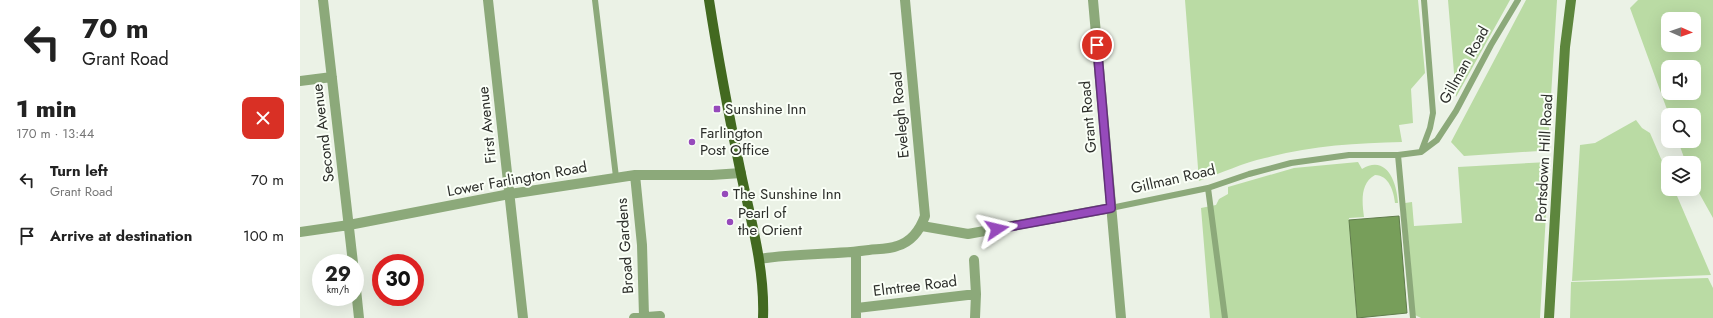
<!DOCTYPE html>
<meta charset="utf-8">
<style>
body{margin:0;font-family:Jost,sans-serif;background:#f6f6f6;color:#222;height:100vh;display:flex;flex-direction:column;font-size:15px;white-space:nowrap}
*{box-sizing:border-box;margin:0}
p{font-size:13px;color:#767676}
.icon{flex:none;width:22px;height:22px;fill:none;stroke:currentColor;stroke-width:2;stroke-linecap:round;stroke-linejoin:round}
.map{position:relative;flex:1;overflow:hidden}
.drawer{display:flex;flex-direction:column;background:#fff;width:300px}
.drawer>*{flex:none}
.banner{background:#fff;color:#222;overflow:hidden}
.needle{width:26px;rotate:92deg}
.buttons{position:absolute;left:1361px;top:12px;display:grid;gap:8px}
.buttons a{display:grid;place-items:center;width:40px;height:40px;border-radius:8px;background:#fff;box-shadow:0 4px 16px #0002;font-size:20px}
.speed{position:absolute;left:12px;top:254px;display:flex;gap:8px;font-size:20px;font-weight:700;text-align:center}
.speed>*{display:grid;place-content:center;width:52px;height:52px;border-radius:50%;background:#fff;box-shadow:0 4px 16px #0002;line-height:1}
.speed small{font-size:10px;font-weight:400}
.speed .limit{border:6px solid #d22;background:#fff;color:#111}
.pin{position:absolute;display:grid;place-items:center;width:34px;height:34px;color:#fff;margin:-17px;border:2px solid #fff;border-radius:50%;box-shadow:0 1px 4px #0007}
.me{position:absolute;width:44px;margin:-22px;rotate:80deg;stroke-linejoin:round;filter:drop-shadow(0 0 3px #0008)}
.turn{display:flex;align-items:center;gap:14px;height:84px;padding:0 16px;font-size:18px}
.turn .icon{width:52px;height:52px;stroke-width:2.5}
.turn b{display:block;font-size:28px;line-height:34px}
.round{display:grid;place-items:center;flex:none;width:42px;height:42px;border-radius:8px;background:#f6f6f6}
.head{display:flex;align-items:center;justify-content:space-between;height:68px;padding:0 16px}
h1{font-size:24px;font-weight:800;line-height:30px}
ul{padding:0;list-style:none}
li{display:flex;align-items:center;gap:12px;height:56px;padding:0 16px}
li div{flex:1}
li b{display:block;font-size:15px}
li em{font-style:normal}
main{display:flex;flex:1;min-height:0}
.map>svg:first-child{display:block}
.green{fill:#badba4;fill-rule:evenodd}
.water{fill:#779e5a;stroke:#607c4c}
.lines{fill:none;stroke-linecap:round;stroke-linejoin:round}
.service{stroke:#8ca97a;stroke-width:6}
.minor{stroke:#8ca97a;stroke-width:10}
.secondary{stroke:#5d863d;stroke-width:10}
.primary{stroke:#426920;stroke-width:10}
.route-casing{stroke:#62307a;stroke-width:10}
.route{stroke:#964abb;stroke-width:7}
.poi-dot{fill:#964abb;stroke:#fafff7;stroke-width:1.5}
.labels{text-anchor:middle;stroke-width:4;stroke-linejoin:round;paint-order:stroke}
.street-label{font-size:15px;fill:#2c2e2a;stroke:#fafff7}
.poi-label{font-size:15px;fill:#2c2e2a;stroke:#fafff7;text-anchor:start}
</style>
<main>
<section class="drawer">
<div class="banner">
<div class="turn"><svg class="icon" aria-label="left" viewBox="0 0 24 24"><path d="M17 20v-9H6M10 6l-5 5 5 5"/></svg><div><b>70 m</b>Grant Road</div></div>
</div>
<div class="head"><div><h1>1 min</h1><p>170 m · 13:44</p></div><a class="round" style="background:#d93025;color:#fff"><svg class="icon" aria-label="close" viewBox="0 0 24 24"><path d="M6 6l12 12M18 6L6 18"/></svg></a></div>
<ul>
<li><svg class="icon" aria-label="left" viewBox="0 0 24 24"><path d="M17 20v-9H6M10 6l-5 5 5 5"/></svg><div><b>Turn left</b><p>Grant Road</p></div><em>70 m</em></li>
<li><svg class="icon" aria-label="arrive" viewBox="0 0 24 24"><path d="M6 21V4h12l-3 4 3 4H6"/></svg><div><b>Arrive at destination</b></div><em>100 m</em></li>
</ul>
</section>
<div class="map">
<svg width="1413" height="318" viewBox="0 0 1413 318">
<rect width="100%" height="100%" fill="#ebf2e6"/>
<path class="green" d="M885,0H1118L1125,73L1111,89L1113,123L1099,125L1102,142C1056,143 1009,146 965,158C943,163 921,173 899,181Z
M1148,0H1210L1156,97Z
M1226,0H1257L1248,144L1239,151L1164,156L1151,142Z
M1338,0H1413V218L1394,184V163H1386L1378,141H1394V115H1369L1330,8ZM1368,19H1394V45H1368ZM1368,67H1394V93H1368Z
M1336,120L1342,128L1350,133L1368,175V189H1374L1411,275L1272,281L1280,145L1295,143Z
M1058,162L1062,169C1087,154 1097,183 1098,203H1095C1094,192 1089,175 1075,175C1060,183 1062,202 1064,217L1049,218L1057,318H910L901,208L916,205L919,199L928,194V187L994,168Z
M1249,162L1240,318H1121L1115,315L1105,203L1112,202L1114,226L1162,223L1158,167Z
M1408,278L1413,288V318H1270L1271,282Z"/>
<path class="water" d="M1099,216L1107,313L1057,318L1049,220Z"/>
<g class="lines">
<path class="service" d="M295,0L316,177
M1121,152L1130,128L1133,113L1124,0
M1098,155L1113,318
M908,188L925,318
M811,208L908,188L949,174L991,163L1049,155H1098L1121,152L1137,140L1156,111L1191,45L1218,0"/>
<path class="minor" d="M23,0L53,263
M188,0L223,318
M793,0L821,318
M0,81L32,77
M335,175L342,245L344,316
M622,226L668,234L811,208
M0,232L49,225L210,194L335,175H412L441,173
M459,259C495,253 533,255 569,250C578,249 589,249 597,246C611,242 620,230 625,216L605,0
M674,260L676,294L675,318
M55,280L59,318
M557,308L676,294
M334,318L360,316
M556,318V252"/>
<path class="secondary" d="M1249,318L1265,47L1271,0"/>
<path class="primary" d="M409,0C418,58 429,116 441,174C451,221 465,269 463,318"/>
</g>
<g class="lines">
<defs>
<path id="route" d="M697,229L811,208L797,45"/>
</defs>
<use href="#route" class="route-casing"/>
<use href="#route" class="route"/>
</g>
<g class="poi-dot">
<rect x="413" y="105" width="8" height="8" rx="2"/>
<circle cx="392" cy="142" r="4"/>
<circle cx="425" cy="194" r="4"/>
<circle cx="430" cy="222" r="4"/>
</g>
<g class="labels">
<g class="street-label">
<text transform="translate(1164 65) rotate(-61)" y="5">Gillman Road</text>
<text transform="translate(600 115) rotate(-95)" y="5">Evelegh Road</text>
<text transform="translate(788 117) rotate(-95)" y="5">Grant Road</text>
<text transform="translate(187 125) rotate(-96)" y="5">First Avenue</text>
<text transform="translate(23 133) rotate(-97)" y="5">Second Avenue</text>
<text transform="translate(1244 158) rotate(-87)" y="5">Portsdown Hill Road</text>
<text transform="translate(217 179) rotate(-10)" y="5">Lower Farlington Road</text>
<text transform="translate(873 179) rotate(-13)" y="5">Gillman Road</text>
<text transform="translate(325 246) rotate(-94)" y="5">Broad Gardens</text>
<text transform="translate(615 286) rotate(-7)" y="5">Elmtree Road</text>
</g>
<g class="poi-label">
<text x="425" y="114">Sunshine Inn</text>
<text x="400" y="138">Farlington<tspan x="400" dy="17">Post Office</tspan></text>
<text x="433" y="199">The Sunshine Inn</text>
<text x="438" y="218">Pearl of<tspan x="438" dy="17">the Orient</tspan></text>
</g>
</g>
</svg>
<div class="buttons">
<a><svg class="needle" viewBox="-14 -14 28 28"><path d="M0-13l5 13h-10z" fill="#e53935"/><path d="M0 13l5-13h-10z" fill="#767676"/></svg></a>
<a><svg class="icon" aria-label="sound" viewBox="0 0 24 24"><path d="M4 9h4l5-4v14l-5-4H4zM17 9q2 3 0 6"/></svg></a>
<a><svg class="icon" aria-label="search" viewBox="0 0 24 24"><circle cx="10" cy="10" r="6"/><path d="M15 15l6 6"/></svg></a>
<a><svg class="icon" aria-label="layers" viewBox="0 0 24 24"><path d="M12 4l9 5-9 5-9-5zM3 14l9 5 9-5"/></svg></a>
</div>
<div class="speed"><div>29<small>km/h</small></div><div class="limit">30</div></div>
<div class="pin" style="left:797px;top:45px;background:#d93025"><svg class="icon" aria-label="arrive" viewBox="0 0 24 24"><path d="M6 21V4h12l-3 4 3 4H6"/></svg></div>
<svg class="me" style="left:697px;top:229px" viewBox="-20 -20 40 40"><path d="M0-17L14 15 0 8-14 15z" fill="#964abb" stroke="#fff" stroke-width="4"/></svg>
</div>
</main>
